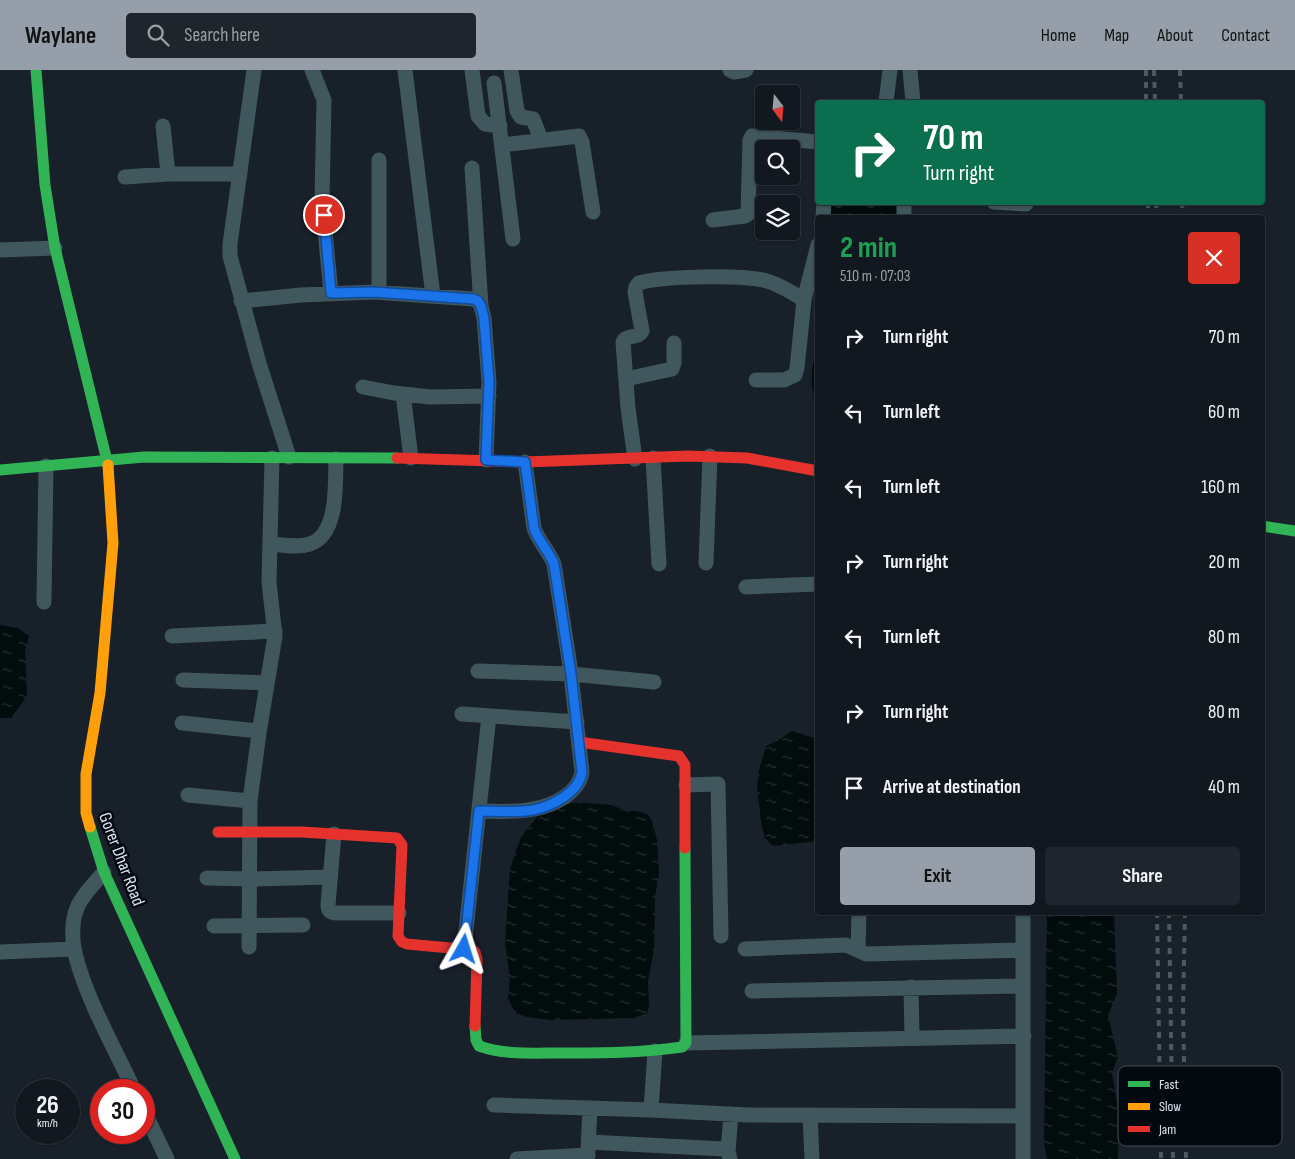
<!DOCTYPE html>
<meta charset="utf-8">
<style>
body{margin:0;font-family:"Sofia Sans Condensed",sans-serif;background:#1f252c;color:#f1f3f6;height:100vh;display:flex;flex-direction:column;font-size:19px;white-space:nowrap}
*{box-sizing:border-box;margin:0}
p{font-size:16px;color:#9ca0a4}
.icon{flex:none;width:28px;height:28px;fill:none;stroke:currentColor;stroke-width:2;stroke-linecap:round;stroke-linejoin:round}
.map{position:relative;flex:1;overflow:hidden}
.drawer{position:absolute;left:815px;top:145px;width:450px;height:700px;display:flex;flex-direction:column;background:#12181f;border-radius:5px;box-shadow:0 1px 4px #0004,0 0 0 1px #31373d}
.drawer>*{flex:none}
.top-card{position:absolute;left:815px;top:30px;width:450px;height:105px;border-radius:5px;box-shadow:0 1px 4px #0004,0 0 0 1px #31373d;background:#0b6e4f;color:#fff;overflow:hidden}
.needle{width:32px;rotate:164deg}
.controls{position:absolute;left:755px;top:15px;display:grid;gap:10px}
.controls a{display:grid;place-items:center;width:45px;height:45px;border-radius:5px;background:#12181f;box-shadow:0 1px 4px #0004,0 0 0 1px #31373d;font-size:25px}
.speed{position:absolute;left:15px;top:1009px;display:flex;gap:10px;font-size:25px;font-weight:700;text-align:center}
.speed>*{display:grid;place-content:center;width:65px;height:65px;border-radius:50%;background:#12181f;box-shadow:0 1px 4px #0004,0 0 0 1px #31373d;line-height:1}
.speed small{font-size:12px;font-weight:400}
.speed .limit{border:8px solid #d22;background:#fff;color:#111}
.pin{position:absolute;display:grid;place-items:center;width:42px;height:42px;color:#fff;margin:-21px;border:2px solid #fff;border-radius:50%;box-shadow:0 1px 5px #0007}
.me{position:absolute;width:55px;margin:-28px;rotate:6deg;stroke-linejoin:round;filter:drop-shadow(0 0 4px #0008)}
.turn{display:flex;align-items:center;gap:18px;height:105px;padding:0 25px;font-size:22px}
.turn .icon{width:65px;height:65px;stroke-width:2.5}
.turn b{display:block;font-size:35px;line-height:42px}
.round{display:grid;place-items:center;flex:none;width:52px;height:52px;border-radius:5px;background:#1f252c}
.summary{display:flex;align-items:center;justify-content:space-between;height:85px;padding:0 25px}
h1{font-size:30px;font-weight:700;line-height:38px;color:#1e9e55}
.action{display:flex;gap:10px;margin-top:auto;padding:10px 25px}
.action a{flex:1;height:58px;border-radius:5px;background:#969fa9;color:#111;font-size:20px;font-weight:700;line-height:58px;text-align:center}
.action a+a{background:#1f252c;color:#f1f3f6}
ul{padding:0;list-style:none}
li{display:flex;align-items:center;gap:15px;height:75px;padding:0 25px}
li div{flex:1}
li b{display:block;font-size:19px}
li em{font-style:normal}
header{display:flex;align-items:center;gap:30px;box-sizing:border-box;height:70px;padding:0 25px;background:#969fa9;color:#111}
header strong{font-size:24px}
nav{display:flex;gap:28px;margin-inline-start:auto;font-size:18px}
.search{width:350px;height:45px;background:#1f252c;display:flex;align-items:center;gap:12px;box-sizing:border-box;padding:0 18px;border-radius:5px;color:#9ca0a4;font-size:19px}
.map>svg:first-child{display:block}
.water{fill:url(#water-ripples)}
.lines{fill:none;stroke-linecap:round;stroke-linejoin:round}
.street{stroke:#41575e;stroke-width:15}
.fast{stroke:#30b455;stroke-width:11}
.slow{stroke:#ff9f0a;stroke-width:11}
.jam{stroke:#e5322d;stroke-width:11}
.rail{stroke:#495b61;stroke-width:4;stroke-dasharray:6 6;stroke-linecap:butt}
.route-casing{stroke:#114b97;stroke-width:12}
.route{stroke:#1a73e8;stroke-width:9}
.labels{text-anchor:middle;stroke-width:5;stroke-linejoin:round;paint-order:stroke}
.street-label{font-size:18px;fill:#dae4ee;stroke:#040910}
.key{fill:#040910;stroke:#444b53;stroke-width:1}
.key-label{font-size:14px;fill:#dae4ee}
</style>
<header>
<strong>Waylane</strong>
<div class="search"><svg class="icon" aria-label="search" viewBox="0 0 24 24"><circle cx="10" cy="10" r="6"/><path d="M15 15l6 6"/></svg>Search here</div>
<nav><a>Home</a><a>Map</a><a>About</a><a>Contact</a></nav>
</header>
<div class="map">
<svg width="1295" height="1089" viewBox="0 0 1295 1089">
<defs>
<pattern id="water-ripples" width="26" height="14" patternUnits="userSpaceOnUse" patternTransform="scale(1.25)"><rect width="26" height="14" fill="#020c0d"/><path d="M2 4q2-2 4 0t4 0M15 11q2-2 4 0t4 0" fill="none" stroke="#262f31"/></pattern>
</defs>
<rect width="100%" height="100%" fill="#182029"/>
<path class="water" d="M831,133H898L899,147H830Z
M817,281L818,334H817C810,318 810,298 817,281Z
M0,555L18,558L29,566L25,581L27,626L11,648H0Z
M792,661L817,669V771L773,776L765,768L761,752L757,716L759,700L766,676L777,671Z
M577,732L611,735L625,740L642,742L648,745L652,751L657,770L659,802L655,828L654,880L648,911L649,937L647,943L634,948L551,950L527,947L515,943L508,928L510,910L505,872L510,799L515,783L521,767L538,746L547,740Z
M1047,843H1114L1117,923L1108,946L1118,987L1112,1003L1118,1039V1089H1047L1044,1073Z"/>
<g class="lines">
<path class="street" d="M254,0L230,174V186L259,293L289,387
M312,0L324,30L322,130L331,223
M405,0L433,226
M472,0L478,46L485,54L500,56
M511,0L517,41L521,47L533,49L541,69
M730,0L734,2L746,0
M910,0L913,32
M494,13L513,169
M886,32L890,0
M163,56L168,104
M502,75L579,66L582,72L593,142
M472,98L481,236
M125,107L168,104H240
M904,132V148
M994,132L1026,134
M823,148L824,132
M713,150L745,146L748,144L750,70L752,66L818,72
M0,180L55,178
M379,222V90
M241,231L301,225L374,222L473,229L478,231L481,236L484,248L489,312L486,390
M626,309L672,299L674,293V273
M756,310H784L795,305L797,298L804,230L818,175
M363,317L394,323L430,327L489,326
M403,324L411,388
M653,388L659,494
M635,389L628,338L623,272C627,264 638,269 642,261L635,222L636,217L639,213C663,206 747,204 770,212C782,216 793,223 804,230
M271,474C283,475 297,478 310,474C339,464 335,414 336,389
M706,493L710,386
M746,517L818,514
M44,532L46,396
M172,566L275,561
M478,601L571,604L654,612
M183,610L267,613
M462,644L577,652
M182,653L259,661
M686,715L718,714L721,866
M188,725L250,731
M479,741C496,741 516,743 533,739C553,736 579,723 582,702L570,596L554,494C549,481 538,471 534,458L525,392
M334,764L328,835C328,841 331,843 337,843H399
M104,802C95,813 82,825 77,838C71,852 72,873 76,887C87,930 115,979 134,1020
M207,808L250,809L330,807
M214,856L303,855
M249,877L250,731L259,663L275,566L269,512L272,388
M464,879L489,646
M745,879L846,875L866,884L1023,880
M858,880L859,842
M0,882L74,879
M911,917L912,968
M752,921L1023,916
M686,973L1024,966
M494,1035L651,1040L748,1045L1022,1046
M651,1040L655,981
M144,1041L167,1089
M810,1045L812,1089
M589,1072L724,1079L728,1081L730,1089
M588,1080L590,1038
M728,1081L731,1044
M517,1089L588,1085
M1023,1089V842"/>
<path class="fast" d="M36,0L45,115L55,178L108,395
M0,400L144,387L397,388
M1262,456L1295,461
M90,757L104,802L235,1089
M475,956L476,970L479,976C504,985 533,983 559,983C600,983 642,983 682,977L686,973L685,778"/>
<path class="slow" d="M90,757L86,743V704L100,623L113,473L108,395"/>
<path class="jam" d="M397,388L525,392L688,386L747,388L818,401
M579,672L679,686L685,695V778
M218,762H302L397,768L402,775L398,866L402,872L407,874L472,880L475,882L477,889L475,956"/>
<path class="rail" d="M1146,0V32
M1154,0L1155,32
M1180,0L1181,32
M1148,132V148
M1156,132L1157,148
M1182,132L1183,148
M1157,842L1161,1089
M1169,842L1173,1089
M1185,842L1183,939L1186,1089"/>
</g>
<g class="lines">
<defs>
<path id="route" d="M324,145L331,223L374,222L473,229L478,231L481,236L484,248L489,312L486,390L525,392L534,458C538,471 549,481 554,494L571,604L582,702C579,722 553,736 533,740C516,743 496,741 479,741L464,879"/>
</defs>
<use href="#route" class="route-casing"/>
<use href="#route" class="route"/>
</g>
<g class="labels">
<g class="street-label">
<text transform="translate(122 789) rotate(69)" y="6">Gorer Dhar Road</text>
</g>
</g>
<rect x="1118" y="996" width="164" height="80" rx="8" class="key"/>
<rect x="1128" y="1011" width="22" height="6" fill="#30b455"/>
<rect x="1128" y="1033" width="22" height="7" fill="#ff9f0a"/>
<rect x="1128" y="1056" width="22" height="6" fill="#e5322d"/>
<g class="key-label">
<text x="1159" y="1019">Fast</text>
<text x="1159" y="1041">Slow</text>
<text x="1159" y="1064">Jam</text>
</g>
</svg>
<div class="controls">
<a><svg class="needle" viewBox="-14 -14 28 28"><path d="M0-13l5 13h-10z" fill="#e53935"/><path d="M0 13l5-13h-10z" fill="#9ca0a4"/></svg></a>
<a><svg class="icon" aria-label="search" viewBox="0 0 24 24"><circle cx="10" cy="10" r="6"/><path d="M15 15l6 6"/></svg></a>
<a><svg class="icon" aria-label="layers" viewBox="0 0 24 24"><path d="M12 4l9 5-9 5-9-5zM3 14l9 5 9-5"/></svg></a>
</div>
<div class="speed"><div>26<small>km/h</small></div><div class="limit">30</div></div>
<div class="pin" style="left:324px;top:145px;background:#d93025"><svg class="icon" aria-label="arrive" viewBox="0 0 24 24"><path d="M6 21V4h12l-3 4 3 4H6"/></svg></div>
<svg class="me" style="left:464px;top:879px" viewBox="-20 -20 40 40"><path d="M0-17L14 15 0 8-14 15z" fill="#1a73e8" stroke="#fff" stroke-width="4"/></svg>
<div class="top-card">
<div class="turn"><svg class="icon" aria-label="right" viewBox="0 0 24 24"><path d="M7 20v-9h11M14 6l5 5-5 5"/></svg><div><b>70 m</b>Turn right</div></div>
</div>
<section class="drawer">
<div class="summary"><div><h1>2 min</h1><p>510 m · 07:03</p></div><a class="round" style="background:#d93025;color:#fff"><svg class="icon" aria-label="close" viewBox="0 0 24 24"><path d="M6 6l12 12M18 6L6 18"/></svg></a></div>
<ul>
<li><svg class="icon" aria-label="right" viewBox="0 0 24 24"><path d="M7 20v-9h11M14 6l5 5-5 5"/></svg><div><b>Turn right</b></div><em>70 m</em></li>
<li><svg class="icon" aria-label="left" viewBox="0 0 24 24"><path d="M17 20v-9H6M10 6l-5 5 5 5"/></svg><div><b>Turn left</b></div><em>60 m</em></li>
<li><svg class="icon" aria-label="left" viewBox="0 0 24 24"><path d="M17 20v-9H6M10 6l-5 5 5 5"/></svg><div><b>Turn left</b></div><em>160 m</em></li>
<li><svg class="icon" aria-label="right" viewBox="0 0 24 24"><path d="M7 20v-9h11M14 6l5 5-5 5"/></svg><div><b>Turn right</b></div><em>20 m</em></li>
<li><svg class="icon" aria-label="left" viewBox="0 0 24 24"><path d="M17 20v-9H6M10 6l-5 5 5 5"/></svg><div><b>Turn left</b></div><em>80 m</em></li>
<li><svg class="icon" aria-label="right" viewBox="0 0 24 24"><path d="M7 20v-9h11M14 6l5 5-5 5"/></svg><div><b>Turn right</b></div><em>80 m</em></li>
<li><svg class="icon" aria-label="arrive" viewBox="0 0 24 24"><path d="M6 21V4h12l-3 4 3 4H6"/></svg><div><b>Arrive at destination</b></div><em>40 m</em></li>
</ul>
<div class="action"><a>Exit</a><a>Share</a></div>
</section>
</div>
